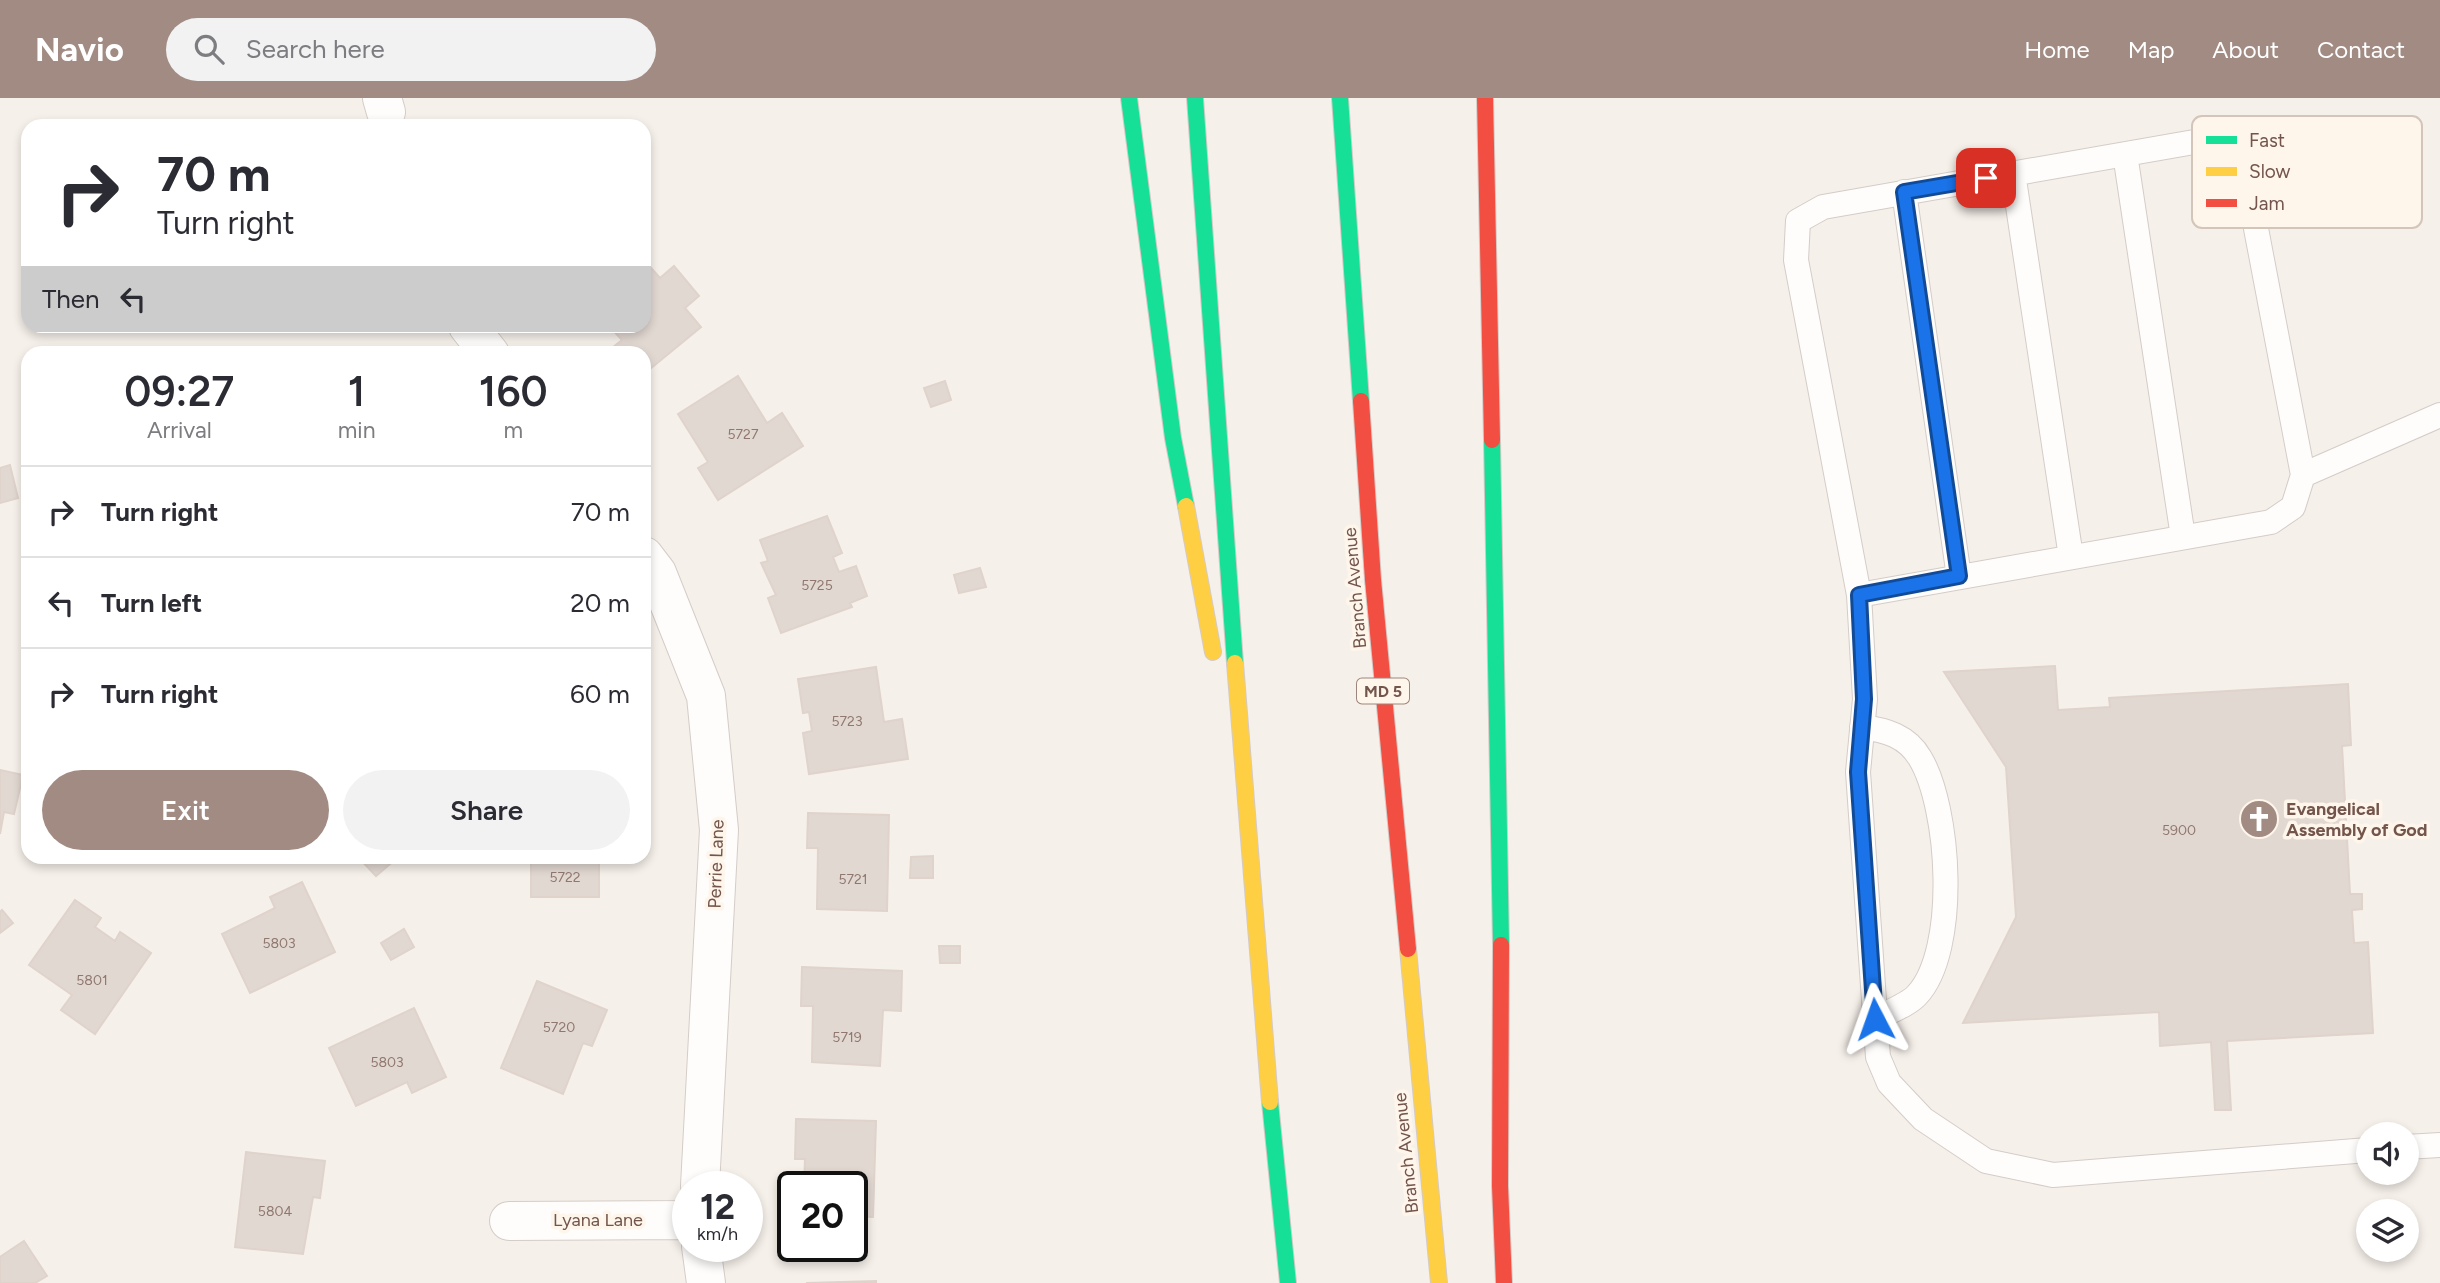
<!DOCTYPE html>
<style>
body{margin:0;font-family:Figtree,sans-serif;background:#f2f2f3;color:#2b2b33;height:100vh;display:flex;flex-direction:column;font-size:26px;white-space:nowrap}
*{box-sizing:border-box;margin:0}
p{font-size:23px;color:#7c7c81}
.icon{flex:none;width:38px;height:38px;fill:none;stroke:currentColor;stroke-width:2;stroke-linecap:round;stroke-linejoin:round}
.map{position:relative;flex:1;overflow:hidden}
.side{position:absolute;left:21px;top:248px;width:630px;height:518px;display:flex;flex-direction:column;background:#fff;border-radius:21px;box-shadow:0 4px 10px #0003}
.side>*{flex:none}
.banner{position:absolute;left:21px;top:21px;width:630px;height:214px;border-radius:21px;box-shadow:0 4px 10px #0003;background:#fff;color:#2b2b33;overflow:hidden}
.buttons{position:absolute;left:2356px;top:1024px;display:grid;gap:14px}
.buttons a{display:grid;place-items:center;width:63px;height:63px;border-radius:50%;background:#fff;box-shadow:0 4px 10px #0003;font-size:35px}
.speed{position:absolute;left:672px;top:1073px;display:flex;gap:14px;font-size:35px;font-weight:700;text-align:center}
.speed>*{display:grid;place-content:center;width:91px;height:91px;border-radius:50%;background:#fff;box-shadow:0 4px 10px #0003;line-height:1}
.speed small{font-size:18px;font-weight:400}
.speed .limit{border:4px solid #111;border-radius:10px;background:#fff;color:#111}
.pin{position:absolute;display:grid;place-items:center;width:60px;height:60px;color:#fff;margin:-30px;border-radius:14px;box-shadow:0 4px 10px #0006}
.me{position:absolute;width:77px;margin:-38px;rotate:356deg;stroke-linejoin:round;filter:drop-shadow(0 0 5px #0008)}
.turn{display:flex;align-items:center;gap:24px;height:147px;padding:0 21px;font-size:32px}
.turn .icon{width:91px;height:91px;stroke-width:2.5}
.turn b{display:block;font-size:49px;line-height:60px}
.then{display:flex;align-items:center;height:66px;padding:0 21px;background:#0003;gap:14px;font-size:26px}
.eta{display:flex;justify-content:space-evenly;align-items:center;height:119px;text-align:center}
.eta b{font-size:42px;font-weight:600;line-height:49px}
.primary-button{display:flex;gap:14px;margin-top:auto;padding:14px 21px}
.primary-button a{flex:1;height:80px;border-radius:42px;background:#a18b83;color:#fff;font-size:28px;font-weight:600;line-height:80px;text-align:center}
.primary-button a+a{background:#f2f2f3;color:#2b2b33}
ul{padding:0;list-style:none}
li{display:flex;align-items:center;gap:21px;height:91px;padding:0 21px;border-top:2px solid #e1e1e2}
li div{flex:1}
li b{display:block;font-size:26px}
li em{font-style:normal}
header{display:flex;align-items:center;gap:42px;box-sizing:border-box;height:98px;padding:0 35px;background:#a18b83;color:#fff}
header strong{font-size:33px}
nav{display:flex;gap:38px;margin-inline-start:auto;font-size:24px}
.search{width:490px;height:63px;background:#f2f2f3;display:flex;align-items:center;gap:18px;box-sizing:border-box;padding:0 24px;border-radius:38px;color:#7c7c81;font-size:26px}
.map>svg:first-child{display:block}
.building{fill:#e2d8d2;stroke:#dfd3cc;stroke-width:2}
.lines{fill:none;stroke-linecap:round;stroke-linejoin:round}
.lane-casing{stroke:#d4ccc7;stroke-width:26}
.street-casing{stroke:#d4ccc7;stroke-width:40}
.fast-casing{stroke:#d5cac6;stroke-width:18}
.slow-casing{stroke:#d5cac6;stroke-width:18}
.jam-casing{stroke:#d5cac6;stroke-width:18}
.lane{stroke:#fefdfc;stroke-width:24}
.street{stroke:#fefdfc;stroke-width:38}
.fast{stroke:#16e098;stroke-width:16}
.slow{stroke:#ffcf43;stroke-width:16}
.jam{stroke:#f24e42;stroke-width:16}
.route-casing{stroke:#114b97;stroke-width:18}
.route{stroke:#1a73e8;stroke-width:12}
.labels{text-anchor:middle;stroke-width:7;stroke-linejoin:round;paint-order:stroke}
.number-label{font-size:14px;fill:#907870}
.shield{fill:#fef5eb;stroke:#9d857c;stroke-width:2}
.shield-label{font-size:16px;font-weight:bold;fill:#73554c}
.street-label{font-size:18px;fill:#73554c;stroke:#fef5eb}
.poi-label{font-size:18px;font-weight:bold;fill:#73554c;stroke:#fef5eb;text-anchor:start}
.key{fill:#fef5eb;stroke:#d4c5bb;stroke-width:2}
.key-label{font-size:19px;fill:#73554c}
</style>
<header>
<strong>Navio</strong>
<div class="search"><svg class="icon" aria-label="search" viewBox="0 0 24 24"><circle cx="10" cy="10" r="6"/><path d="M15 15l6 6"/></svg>Search here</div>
<nav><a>Home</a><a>Map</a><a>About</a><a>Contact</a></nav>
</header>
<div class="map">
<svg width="2440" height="1185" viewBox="0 0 2440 1185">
<rect width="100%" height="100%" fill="#f6f0ea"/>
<path class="building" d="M644,162L660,180L674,168L699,198L685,210L701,229L644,276V256H617L612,250L622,242L609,228H644Z
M738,278L767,325L782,315L803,348L718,402L698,370L708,364L678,316Z
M945,283L951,302L931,309L924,290Z
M10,367L18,400L0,405V370Z
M827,418L842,455L833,459L839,474L856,468L867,498L850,505L852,509L781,535L768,500L776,497L761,465L768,463L760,442Z
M980,470L986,489L959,495L954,477Z
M2055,568L2058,612L2110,609L2109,600L2348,586L2351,647L2342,648L2350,796H2362V811L2352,812L2354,845L2368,844L2373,935L2227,943L2231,1012H2215L2211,944L2160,948L2159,914L1963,925L2016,819L2006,669L1944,574Z
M876,569L884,624L902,621L908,661L809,676L803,635L812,633L809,614L803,615L798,581Z
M0,672L23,677L14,716L4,714L0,736Z
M808,715L889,717L887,813L817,811L818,750H807Z
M933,758V780H910L911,759Z
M359,760H397L376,778Z
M531,760H599V799H531Z
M302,784L335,854L250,895L222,836L275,810L270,799Z
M75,802L101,820L95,829L115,843L120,834L151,855L95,936L61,912L72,897L29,867Z
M2,812L13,825L0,835V814Z
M404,831L414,849L391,862L381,845Z
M939,848H960V865H940Z
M802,869L902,873L901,913L883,912L880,968L812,964L813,908H801Z
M537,883L607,912L592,948L583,945L563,996L501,970Z
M414,910L446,979L412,995L407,984L356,1008L329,950Z
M796,1021L876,1023L873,1119L852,1118V1088H804L805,1061H795Z
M246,1054L325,1063L320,1100L313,1099L303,1156L235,1149Z
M24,1143L47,1178L35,1185H0V1159Z
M876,1183V1185H806Z"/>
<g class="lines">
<defs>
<path id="lane" d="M2125,56L2183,439
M2013,75L2071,459
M1904,94L1959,479
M2303,377L2242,57L2232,47L2217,40L1823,109L1798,123L1796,162L1859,497L2271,424L2293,409L2303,377L2440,317
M1859,497L1865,601L1858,674L1878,959L1889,985L1923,1021L1986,1063L2053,1077L2368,1052
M1862,629C1886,632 1907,638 1920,660C1950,710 1959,852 1917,897C1908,907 1888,914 1875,921
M2406,1049L2440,1047"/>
<path id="street" d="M382,0L386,14
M468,228L490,256
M644,458L657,475L706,598L719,732L700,1088
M509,1123L688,1122
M701,1148L706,1185"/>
<path id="fast" d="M1129,0L1173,340L1186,408
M1195,0L1235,565
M1340,0L1361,303
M1492,342L1501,847
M1270,1004L1288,1185"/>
<path id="slow" d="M1186,408L1213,554
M1235,565L1270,1004
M1408,851L1439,1185"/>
<path id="jam" d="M1485,0L1492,342
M1361,303L1373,482L1408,851
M1501,847L1500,1088L1504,1185"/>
</defs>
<use href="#lane" class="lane-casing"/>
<use href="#street" class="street-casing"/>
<use href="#fast" class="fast-casing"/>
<use href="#slow" class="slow-casing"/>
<use href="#jam" class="jam-casing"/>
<use href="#lane" class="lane"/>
<use href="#street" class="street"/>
<use href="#fast" class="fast"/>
<use href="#slow" class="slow"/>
<use href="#jam" class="jam"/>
</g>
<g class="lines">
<defs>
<path id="route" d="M1875,921L1858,674L1864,601L1859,497L1959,478L1904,94L1986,80"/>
</defs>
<use href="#route" class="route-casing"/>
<use href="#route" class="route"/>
</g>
<defs>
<symbol id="church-disc" viewBox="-11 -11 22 22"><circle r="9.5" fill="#a18b83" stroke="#fef5eb"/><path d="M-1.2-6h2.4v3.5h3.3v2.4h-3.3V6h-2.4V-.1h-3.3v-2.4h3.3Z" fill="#fff"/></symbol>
</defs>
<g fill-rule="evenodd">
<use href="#church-disc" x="2237" y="699" width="44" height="44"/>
</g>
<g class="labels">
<g class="number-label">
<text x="743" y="341">5727</text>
<text x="817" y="492">5725</text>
<text x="847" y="628">5723</text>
<text x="2179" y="737">5900</text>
<text x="565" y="784">5722</text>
<text x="853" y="786">5721</text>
<text x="279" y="850">5803</text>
<text x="92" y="887">5801</text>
<text x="559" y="934">5720</text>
<text x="847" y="944">5719</text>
<text x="387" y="969">5803</text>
<text x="275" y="1118">5804</text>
</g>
<rect class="shield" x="1357" y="580.5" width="52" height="25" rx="5"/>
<g class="shield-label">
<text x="1383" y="599">MD 5</text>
</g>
<g class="street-label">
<text transform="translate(1355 490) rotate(-95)" y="6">Branch Avenue</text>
<text transform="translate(716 766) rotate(-88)" y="6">Perrie Lane</text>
<text transform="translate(1406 1055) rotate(-96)" y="6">Branch Avenue</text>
<text x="598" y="1128">Lyana Lane</text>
</g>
<g class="poi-label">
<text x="2286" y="717">Evangelical<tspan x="2286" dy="21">Assembly of God</tspan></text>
</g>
</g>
<rect x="2192" y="18" width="230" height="112" rx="10" class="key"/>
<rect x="2206" y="38" width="31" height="8" fill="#16e098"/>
<rect x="2206" y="69" width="31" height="9" fill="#ffcf43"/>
<rect x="2206" y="101" width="31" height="8" fill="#f24e42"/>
<g class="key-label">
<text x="2249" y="49">Fast</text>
<text x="2249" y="80">Slow</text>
<text x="2249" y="112">Jam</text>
</g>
</svg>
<div class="buttons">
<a><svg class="icon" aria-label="sound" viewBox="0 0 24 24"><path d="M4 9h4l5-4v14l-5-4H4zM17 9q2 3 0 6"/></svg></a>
<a><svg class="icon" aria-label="layers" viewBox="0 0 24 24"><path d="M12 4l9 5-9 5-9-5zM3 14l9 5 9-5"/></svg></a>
</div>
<div class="speed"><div>12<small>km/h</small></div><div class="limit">20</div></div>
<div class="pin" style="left:1986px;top:80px;background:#d93025"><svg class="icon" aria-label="arrive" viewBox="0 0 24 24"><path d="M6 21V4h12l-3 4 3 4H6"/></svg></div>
<svg class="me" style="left:1875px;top:921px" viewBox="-20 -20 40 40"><path d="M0-17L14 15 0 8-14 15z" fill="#1a73e8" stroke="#fff" stroke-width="4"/></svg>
<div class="banner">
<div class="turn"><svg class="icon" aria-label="right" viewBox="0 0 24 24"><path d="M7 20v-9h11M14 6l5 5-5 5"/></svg><div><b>70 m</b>Turn right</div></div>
<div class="then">Then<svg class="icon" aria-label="left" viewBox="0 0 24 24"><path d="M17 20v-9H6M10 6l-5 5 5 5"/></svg></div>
</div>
<section class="side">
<div class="eta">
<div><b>09:27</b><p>Arrival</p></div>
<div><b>1</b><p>min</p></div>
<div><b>160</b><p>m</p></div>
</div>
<ul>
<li><svg class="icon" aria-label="right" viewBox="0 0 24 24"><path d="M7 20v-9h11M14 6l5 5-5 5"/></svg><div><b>Turn right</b></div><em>70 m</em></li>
<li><svg class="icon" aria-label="left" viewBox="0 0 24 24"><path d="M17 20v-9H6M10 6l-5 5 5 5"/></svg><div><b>Turn left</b></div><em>20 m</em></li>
<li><svg class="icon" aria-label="right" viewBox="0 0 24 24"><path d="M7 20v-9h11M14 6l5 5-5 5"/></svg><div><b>Turn right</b></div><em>60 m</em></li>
</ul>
<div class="primary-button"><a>Exit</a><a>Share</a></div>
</section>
</div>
